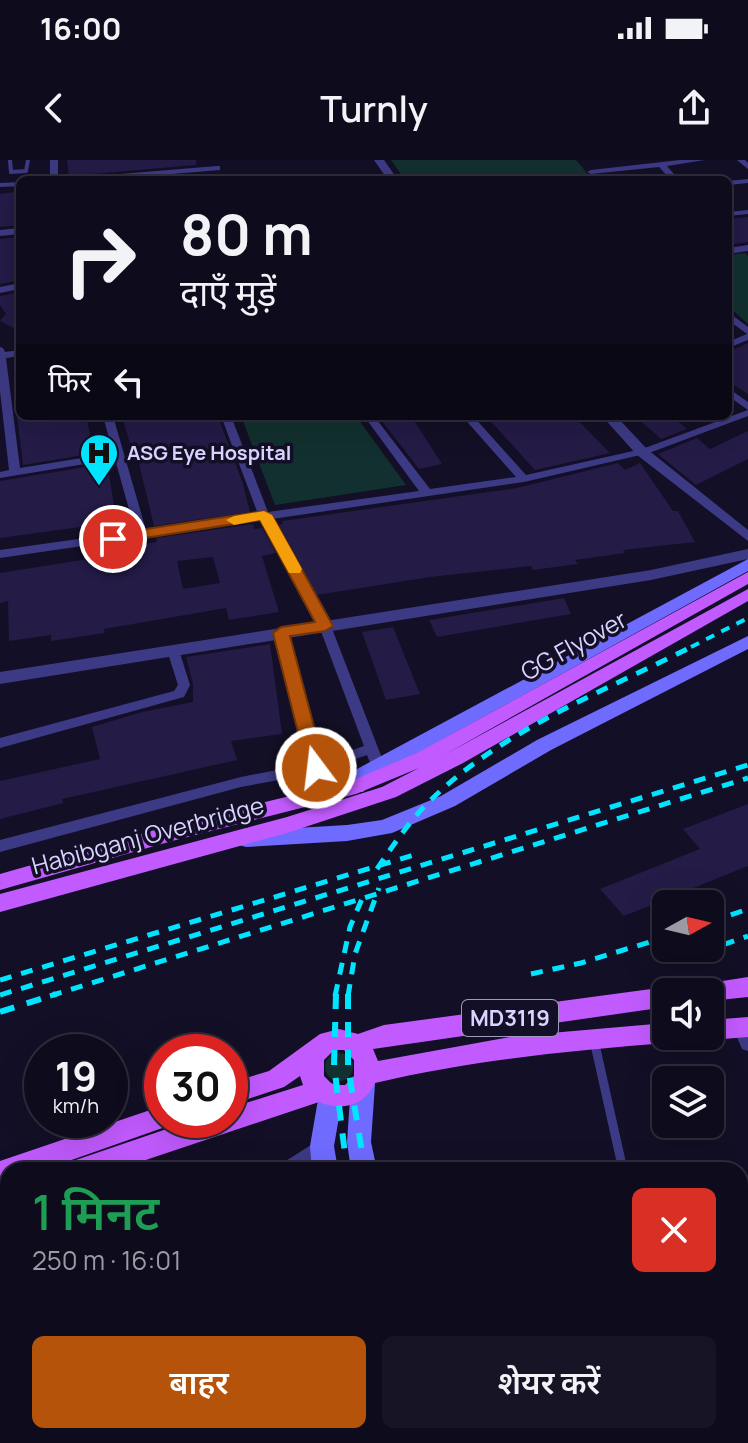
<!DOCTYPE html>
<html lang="hi">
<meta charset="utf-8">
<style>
body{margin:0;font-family:Manrope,"Noto Sans Devanagari",sans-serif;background:#171425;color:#f1f3f6;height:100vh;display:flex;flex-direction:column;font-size:30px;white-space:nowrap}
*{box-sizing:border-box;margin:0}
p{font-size:26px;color:#9b9ba3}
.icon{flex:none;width:44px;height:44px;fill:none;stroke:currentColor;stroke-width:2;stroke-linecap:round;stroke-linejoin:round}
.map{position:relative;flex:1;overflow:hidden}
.panel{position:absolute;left:0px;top:1002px;width:748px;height:282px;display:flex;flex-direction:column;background:#0e0b1c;border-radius:24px 24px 0 0;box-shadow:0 8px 32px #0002,0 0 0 2px #2e2b3b}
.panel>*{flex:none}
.hud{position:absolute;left:16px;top:16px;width:716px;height:244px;border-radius:12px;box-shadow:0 8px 32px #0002,0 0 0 2px #2e2b3b;background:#0e0b1c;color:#f1f3f6;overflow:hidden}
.needle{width:52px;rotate:82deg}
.tools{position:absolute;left:652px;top:730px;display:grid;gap:16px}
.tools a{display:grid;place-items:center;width:72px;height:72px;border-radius:12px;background:#0e0b1c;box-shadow:0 8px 32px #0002,0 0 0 2px #2e2b3b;font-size:40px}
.speed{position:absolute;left:24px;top:874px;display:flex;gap:16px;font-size:40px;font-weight:700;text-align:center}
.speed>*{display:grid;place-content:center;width:104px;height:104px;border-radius:50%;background:#0e0b1c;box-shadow:0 8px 32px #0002,0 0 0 2px #2e2b3b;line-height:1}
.speed small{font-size:20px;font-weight:400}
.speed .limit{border:12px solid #d22;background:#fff;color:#111}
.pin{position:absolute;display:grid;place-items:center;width:68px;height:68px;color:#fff;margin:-34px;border:4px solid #fff;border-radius:50%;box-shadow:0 2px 8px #0007}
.me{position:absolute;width:88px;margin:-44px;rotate:345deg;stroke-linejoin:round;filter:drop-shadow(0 0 6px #0008)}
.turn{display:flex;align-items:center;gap:28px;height:168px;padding:0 32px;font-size:36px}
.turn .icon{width:104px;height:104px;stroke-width:2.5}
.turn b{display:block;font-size:56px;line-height:68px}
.then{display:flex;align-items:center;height:76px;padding:0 32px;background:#0003;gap:16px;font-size:30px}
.round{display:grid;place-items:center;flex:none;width:84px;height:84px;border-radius:12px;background:#171425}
.headline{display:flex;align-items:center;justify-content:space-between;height:136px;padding:0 32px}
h1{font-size:48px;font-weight:600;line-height:60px;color:#1e9e55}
.action{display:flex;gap:16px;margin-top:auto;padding:16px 32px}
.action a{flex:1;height:92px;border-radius:12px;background:#b45309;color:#fff;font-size:32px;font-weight:600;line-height:92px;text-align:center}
.action a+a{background:#171425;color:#f1f3f6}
.status{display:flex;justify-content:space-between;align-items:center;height:56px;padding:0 40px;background:#0e0b1c;direction:ltr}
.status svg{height:22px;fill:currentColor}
header{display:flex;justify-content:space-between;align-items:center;height:104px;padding:0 32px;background:#0e0b1c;font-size:36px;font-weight:600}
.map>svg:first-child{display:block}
.green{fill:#12302f}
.building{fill:#241b47;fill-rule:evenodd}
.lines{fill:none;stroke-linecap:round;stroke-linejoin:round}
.service-far1{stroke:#3d3a85;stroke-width:4}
.service{stroke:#3d3a85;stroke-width:9}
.minor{fill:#3d3a85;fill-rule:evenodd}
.tertiary{fill:#3d3a85;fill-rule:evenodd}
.secondary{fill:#6f6bff;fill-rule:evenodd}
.primary{fill:#c25bff;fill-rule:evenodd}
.rail-far2{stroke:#00e5ff;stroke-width:4;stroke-dasharray:9 8;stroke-linecap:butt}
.rail-far1{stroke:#00e5ff;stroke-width:5;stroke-dasharray:12 10;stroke-linecap:butt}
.rail{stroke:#00e5ff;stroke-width:6;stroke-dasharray:15 13;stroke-linecap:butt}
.route{fill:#b45309;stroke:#753606;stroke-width:2}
.slow{fill:#f59e0b}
.labels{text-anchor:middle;stroke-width:7;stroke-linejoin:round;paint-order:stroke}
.far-poi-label{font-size:20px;font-weight:bold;fill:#d9d4ff;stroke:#130f26;text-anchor:start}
.shield{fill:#130f26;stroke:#9e99be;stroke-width:2}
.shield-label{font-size:22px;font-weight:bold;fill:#d9d4ff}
.street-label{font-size:24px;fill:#d9d4ff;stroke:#130f26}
</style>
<div class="status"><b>16:00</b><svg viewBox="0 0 49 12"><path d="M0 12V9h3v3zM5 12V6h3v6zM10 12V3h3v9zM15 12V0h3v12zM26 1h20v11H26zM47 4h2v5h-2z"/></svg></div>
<header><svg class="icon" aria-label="back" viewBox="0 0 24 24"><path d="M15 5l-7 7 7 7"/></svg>Turnly<svg class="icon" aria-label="share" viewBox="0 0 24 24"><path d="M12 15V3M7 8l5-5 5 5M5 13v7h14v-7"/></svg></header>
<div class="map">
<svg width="748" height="1283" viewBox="0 0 748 1283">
<rect width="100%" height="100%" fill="#130f26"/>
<path class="green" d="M391,0H576L593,20H405Z
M745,93L748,96V164L728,146V95Z
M241,256H356L406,325L275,345Z
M325 907a14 14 0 1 1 28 0a14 14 0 1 1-28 0Z"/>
<path class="building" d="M67,0H196V5L69,16Z
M20,31V65L0,67V34Z
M748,57V82L728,85V59Z
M20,77V120L0,124V79Z
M20,132V178L15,169L0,161L6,154L0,145V136Z
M748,183V234L728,221V192Z
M17,256H86L91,278H87L90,294L23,305Z
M122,256H215L219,259L243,324L250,352L154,366L135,287H131Z
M378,256H411L442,304L419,309Z
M486,256H574L610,293L535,310Z
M635,256H671L687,269L661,279Z
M748,271V299L696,325L658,294L697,278L710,289Z
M618,303L625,310L640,303L673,351H678L695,382L623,390L625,393L575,400L578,404L533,410L531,406L430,417L317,435L279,365L283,364L282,361L517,328Z
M92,306L93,311L108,309L117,362L0,378V321Z
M253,364L254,369L262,368L276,393L262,396L279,452L229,460L226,448L104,469L105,473L51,481V475L9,481L8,441L0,443V413L144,390L143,384L157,382L156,378ZM213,397L220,423L183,429L177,401Z
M564,438L571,454L437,477L429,460Z
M393,467L420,534L386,540L362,472Z
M270,484L282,574L231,581L237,600L62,639L63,643L0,659V621L100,599L92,567L142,552L193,542V524L186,497Z
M748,644V706L624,756L600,729L700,689L683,669Z"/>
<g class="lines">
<path class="service-far1" d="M10,0L11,12L26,11L28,0"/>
<path class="service" d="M594,880L623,1010
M0,1260L8,1257
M264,1276L265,1283
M550,1276L551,1283"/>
<path class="minor" d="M50,0H58V20H50Z
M680,0H705L667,6L679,20H671L659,7L591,14L587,12L591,10Z
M737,0H745L748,3V9Z
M217,6H220V10L100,20H68L72,18Z
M748,19V23L728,25V21Z
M20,22V26L0,27V23Z
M748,50V54L728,56V52Z
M748,85V91L728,94V88Z
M20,123V129L0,133V127Z
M728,152L748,167V180L728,188V182L747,174L728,160Z
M0,187L3,188L5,192L20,190V196L6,198L20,308L113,293L103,256H113L146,370L258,354L221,256H231L268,352L419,331L364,256H374L430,329L516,317L462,256H473L526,315L642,289L748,250L728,236V228L748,242V256L649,293L524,322L272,359L331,466L385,606L383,610H373L367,595L324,610L334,635L327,640L322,639L312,614L241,627L0,692V680L241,617L308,604L275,473L277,470L281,469L287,473L321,601L364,586L319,466L261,360L0,398V390L135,371L115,299L0,318V312L9,310L0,231Z
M173,486L179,490L190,525L184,537L0,588V578L174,531L178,525L167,490Z
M741,861L748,866V891L742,889L733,868L735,863Z
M322,978L328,980L331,986L328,992L302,1010H278L281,1004Z
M8,1125V1143L0,1145V1127Z"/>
<path class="tertiary" d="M374,0H384L398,20H388Z
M20,68V74L0,76V70Z
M602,256H616L647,289L748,370V381L637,295Z
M748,389V399L651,420L0,524V512L651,410Z"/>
<path class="secondary" d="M748,399V411L371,619L363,632H349L346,627L357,609Z
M748,476V489L551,590L455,646L392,673L347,681L246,687L239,685L236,679L239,673L246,671L347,665L382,660L441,636L537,580Z
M363,913L371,916L375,924L371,982L377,1010H351L347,982L351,924L355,916Z
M331,923L340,926L343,934L334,986L338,1010H312L310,986L319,934L322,926Z
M349,1276H379L380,1283H350Z
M397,1276H427L428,1283H398Z"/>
<path class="primary" d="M748,412V424L444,595L748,429V441L463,603L396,637L287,673L0,752V734L287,657L382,627L419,608L356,634L172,681L0,730V714L172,665L351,621L417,593Z
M748,817V837L710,841V832H694L697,825Z
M666,827L675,832H666V847L373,889L378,901L516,876L666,863V876H676L666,883C568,891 471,900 375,923C364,947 341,951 319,942L116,1010H69L73,1001L193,960H230V948L303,925L300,916L284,927L230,945V923L269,911L320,874L339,869L358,874L384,865ZM334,890H344L354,900V916L345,925H333L324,916V900Z
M748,857V877L710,880L701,876H710V860Z
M162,946V960H173L171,965L43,1010H8V1022L0,1019V1001Z
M8,1024V1048L0,1051V1027Z"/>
<path class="rail-far2" d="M691,487L748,458"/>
<path class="rail-far1" d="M377,709C391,688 405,668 421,650C493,573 603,532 695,485
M710,762L748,749
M702,792L748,776
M531,814L581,803L666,777
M0,820L417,694
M0,835L748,605
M50,836L748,618
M335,836L350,767L364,734
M348,836L355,794L379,728"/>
<path class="rail" d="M336,834L334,905L347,1010
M348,834V907L365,1010
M0,852L56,834
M393,1276L395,1283
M417,1276L418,1283"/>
</g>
<path class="route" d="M264,351L272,355L333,466L325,471L290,476L325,608L316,615L307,608L273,473L281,467L315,462L260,360L113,383L106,379L113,374Z"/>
<path class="slow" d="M264,351L272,355L302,409L300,413H289L260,360L234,365L226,360L234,356Z"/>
<defs>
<symbol id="hospital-pin" viewBox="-11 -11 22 30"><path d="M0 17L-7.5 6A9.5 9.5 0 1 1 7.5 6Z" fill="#00e5ff" stroke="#130f26"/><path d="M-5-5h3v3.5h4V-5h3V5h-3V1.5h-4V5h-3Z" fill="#111"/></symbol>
</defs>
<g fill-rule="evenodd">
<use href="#hospital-pin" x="77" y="271" width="44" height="60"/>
</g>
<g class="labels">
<g class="far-poi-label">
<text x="127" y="300">ASG Eye Hospital</text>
</g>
<rect class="shield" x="462" y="840" width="96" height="36" rx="6"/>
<g class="shield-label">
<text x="510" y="866">MD3119</text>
</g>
<g class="street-label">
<text transform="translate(574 486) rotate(-29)" y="8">GG Flyover</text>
<text transform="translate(148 676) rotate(-15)" y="8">Habibganj Overbridge</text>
</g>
</g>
</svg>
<div class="tools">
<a><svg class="needle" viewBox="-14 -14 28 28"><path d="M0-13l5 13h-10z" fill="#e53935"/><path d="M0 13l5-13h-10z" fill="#9b9ba3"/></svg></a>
<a><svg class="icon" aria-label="sound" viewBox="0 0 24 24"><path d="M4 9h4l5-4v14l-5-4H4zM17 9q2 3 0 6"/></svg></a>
<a><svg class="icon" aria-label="layers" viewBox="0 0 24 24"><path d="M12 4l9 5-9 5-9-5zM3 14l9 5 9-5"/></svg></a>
</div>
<div class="speed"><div>19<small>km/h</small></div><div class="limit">30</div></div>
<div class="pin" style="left:113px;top:379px;background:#d93025"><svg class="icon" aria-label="arrive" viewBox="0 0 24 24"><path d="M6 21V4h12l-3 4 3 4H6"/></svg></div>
<svg class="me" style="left:316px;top:608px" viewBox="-20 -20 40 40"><circle r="17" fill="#b45309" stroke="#fff" stroke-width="3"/><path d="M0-11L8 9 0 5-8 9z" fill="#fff"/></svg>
<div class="hud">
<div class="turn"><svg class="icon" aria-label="right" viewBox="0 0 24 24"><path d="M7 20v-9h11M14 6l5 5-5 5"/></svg><div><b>80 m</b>दाएँ मुड़ें</div></div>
<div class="then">फिर<svg class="icon" aria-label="left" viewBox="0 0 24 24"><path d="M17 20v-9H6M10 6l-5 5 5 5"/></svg></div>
</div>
<section class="panel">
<div class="headline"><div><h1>1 मिनट</h1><p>250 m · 16:01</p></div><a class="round" style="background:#d93025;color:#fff"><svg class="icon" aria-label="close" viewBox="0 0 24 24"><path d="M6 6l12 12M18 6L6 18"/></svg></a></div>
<div class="action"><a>बाहर</a><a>शेयर करें</a></div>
</section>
</div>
